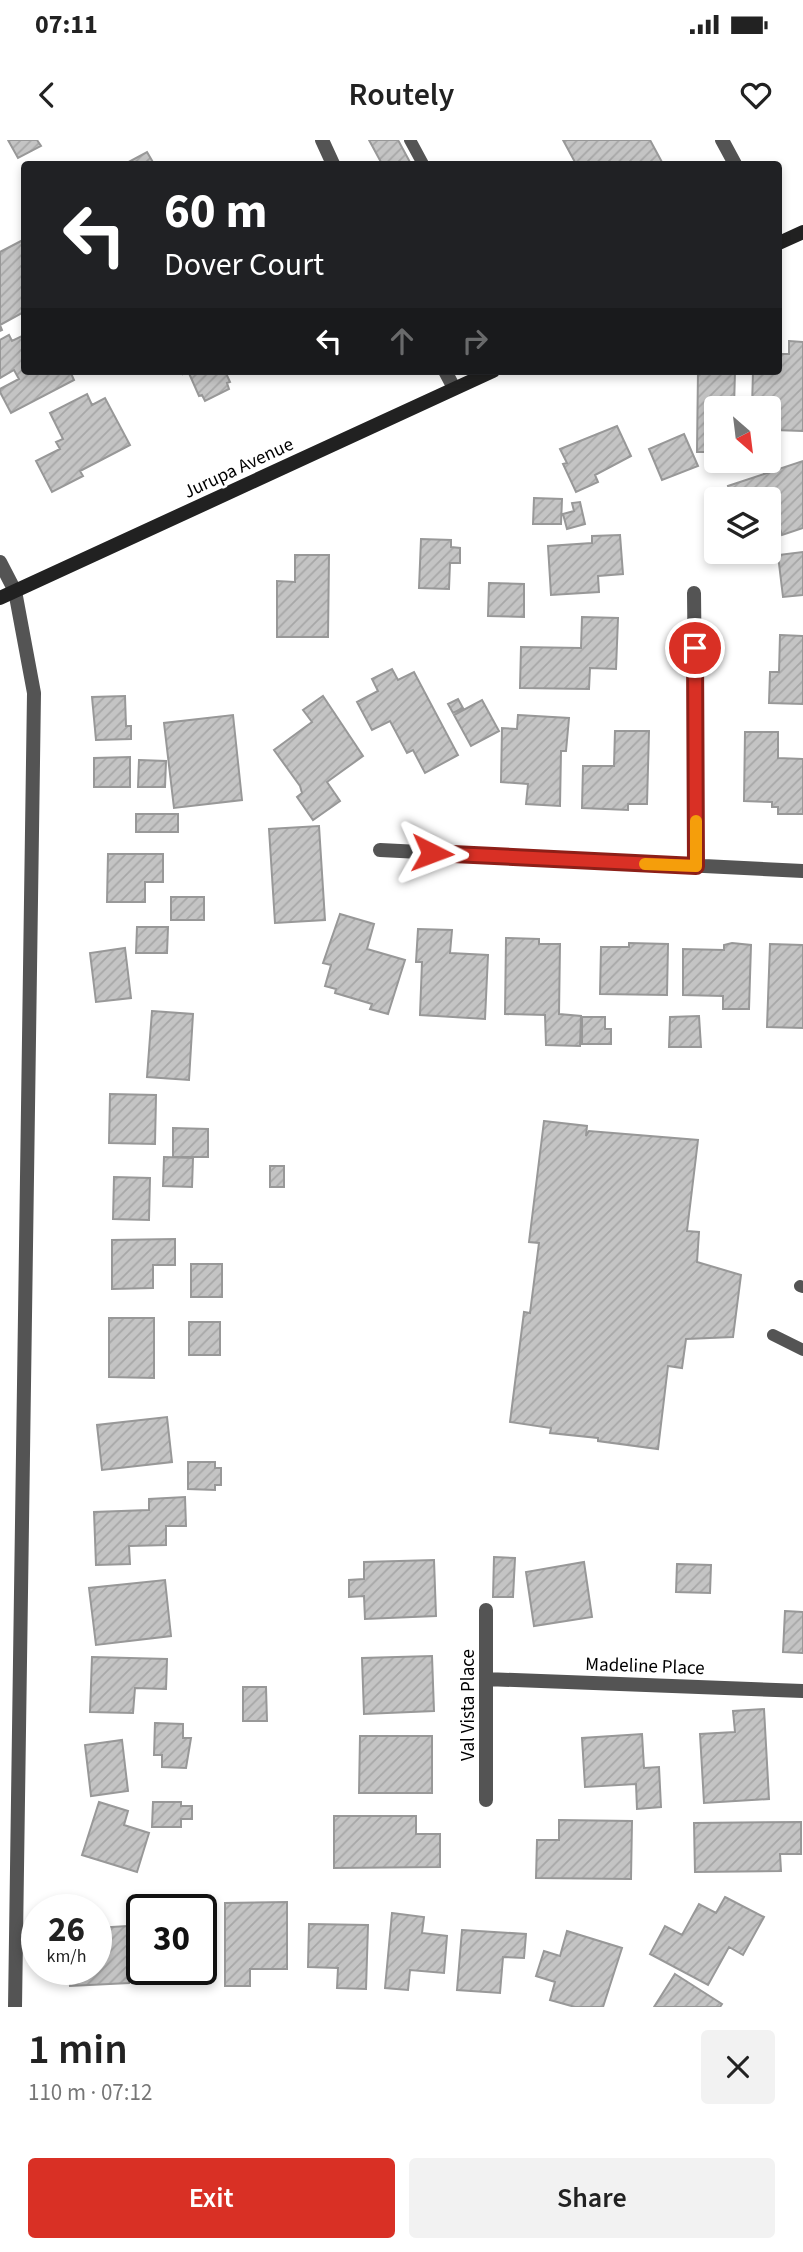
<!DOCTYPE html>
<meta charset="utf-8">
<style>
body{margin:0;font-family:"Source Sans 3",sans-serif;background:#f2f2f2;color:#222;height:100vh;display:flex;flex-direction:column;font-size:26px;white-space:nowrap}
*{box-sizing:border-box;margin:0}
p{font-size:23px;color:#767676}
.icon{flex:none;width:38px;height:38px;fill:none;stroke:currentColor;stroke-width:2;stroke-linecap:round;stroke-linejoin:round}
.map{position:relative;height:1867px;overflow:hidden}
.panel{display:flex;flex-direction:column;background:#fff;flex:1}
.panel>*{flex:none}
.guide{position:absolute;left:21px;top:21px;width:761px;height:214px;border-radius:7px;box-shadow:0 4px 10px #0003;background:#202124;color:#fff;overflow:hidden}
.needle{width:46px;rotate:152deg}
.controls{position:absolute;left:704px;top:256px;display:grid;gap:14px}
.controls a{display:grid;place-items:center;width:77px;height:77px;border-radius:7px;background:#fff;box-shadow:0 4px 10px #0003;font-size:35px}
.speed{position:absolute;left:21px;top:1754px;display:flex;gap:14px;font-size:35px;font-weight:700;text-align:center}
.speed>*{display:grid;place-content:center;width:91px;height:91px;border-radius:50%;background:#fff;box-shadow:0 4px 10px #0003;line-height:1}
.speed small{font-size:18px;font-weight:400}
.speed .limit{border:4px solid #111;border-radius:10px;background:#fff;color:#111}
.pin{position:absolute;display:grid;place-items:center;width:60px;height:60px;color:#fff;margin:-30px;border:4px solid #fff;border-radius:50%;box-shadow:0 2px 7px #0007}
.me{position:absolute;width:77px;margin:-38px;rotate:93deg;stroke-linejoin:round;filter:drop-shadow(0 0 5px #0008)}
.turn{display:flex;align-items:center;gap:24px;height:147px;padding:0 28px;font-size:32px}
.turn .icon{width:91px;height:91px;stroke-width:2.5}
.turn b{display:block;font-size:49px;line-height:60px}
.lanes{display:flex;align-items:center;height:66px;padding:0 28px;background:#0003;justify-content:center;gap:35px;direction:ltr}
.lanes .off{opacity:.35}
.round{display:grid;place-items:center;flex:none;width:74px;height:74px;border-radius:7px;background:#f2f2f2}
.summary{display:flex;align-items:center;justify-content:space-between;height:119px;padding:0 28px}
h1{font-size:42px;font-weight:600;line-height:52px}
.action{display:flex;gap:14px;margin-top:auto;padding:14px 28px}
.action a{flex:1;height:80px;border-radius:7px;background:#d93025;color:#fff;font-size:28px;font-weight:600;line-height:80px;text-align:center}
.action a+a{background:#f2f2f2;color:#222}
.status{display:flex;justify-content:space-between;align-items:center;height:49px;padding:0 35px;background:#fff;direction:ltr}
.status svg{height:19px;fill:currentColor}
header{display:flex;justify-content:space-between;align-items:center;height:91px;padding:0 28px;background:#fff;font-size:32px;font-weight:600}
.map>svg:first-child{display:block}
.building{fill:url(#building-hatch);stroke:#989898;stroke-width:2}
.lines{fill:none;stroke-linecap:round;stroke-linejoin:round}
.service{stroke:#545454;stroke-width:12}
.minor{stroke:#545454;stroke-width:14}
.secondary{stroke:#212121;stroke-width:14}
.route-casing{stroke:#8d1f18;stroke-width:18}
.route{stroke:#d93025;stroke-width:12}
.slow{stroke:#f59e0b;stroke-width:12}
.labels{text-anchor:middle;stroke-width:5;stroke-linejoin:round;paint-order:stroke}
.street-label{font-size:19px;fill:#000;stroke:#fff}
</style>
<div class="status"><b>07:11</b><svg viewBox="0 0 49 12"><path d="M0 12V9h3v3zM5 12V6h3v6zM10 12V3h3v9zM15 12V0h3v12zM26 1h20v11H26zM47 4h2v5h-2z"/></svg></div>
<header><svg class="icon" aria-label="back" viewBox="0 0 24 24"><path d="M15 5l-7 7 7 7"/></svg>Routely<svg class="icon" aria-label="heart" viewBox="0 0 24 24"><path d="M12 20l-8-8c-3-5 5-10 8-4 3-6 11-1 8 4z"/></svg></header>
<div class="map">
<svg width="803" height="1867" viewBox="0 0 803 1867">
<defs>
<pattern id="building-hatch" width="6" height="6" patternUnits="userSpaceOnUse" patternTransform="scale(1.75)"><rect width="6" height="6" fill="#c4c4c4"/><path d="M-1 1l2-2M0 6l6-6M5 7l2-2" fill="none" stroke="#a7a7a7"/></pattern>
</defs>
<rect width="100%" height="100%" fill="#fff"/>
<path class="building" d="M8,0H37L41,6L18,18Z
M369,0H398L411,24H382Z
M563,0H650L663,24H576Z
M147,12L154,24H125Z
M23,100L24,172L0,185L2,190L0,191V112Z
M9,195L12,201L24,195V231H70L74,240L11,273L0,252V249L19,239L14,230L0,238V200Z
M789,201L803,202V291L775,290V278H768V268H752L753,231H779V214H789Z
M182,231H225L230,242L227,243L229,249L205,261L202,255L199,256L188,231L183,234Z
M698,231H735L734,268H716V312H697Z
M87,254L92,265L105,258L130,305L80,331L83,336L52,352L36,321L60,309L56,302L63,299L50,273Z
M617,286L631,316L595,335L598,342L576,352L563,324L567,323L560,309Z
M684,294L698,326L662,340L649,309Z
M803,321V388L782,395L774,370L768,372V359H732L728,346Z
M534,358L562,359L561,384H533Z
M580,362L585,384L567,389L563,374L574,371L572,363Z
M620,395L623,434L598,436L599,452L551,455L548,406L592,403V396Z
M421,399L451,400V407L460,408V423H450L449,449L419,448Z
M803,412V455L783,457L778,415Z
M295,415H329L328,497H277V441L295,442Z
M489,443L524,444V477L488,476Z
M582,477L618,478L616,529L590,528L589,549L520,548L521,507L581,508Z
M780,495L803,496V564L769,563L770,532H779Z
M392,529L398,540L414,532L458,615L425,633L413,610L407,613L390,581L372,590L357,562L378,551L372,539Z
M125,556L126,586H131V599L96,600L92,557Z
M323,556L363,616L327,642L340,661L313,680L297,657L302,653L300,646L274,610L312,582L303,570Z
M458,559L463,568L453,573L448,564Z
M482,560L499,591L471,606L454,575Z
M233,575L242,660L174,668L164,583Z
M518,575L569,578L566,611H561L560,666L526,664L528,644L501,642L502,588L517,589Z
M615,591H649L647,664H628V670L582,668L583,626H614Z
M745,592H778V618L803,619V674H778V667H772V662L744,661Z
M130,617V647H94V618Z
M139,620L166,621L165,647H138Z
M136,674H178V692H136Z
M319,686L325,780L275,783L269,689Z
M108,714H163V742H145V762H107Z
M171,757H204V780H171Z
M340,774L374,784L367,809L405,820L388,874L370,869L372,864L335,853L336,849L325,846L331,825L323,823Z
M137,787H168L167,813H136Z
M418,789L452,790L450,813L488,815L485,879L420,875L422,822H416Z
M506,798L539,799V804H560L559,874L581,876L580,906L546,905L545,875L505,874Z
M629,803L668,804L667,855L600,854L601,807H629Z
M732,803L751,805L749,869H723V856L683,855V809L724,810V805Z
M770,804L803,805V888L767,887Z
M125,808L131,858L96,862L90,813Z
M152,871L193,874L189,940L147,937Z
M699,876L701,907H669L670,877Z
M582,877H605V889H611V904H582Z
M110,954L156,955L155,1004L109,1003Z
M544,981L587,986L586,996L589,991L698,1000L687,1091L699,1092L697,1122L741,1135L733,1197L686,1199L682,1228L668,1226L658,1309L598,1301V1298L550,1293L551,1288L510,1282L524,1172L530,1173L539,1103L529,1102Z
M173,988L208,989V1017H173Z
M164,1017L193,1018L192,1047L163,1046Z
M270,1026H284V1047H270Z
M114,1037L150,1038L149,1080L113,1079Z
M175,1099V1125H153V1148L112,1149V1100Z
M191,1124H222V1157H191Z
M109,1178H154V1238L109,1237Z
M189,1182H220V1215H189Z
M167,1277L172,1322L102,1330L97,1285Z
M188,1322H215V1328H221V1345H215V1350L188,1349Z
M185,1357L186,1386H166V1405L129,1406L130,1424L96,1425L94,1372L149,1370V1359Z
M494,1417L515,1418L513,1457H493Z
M434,1420L436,1476L365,1479L364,1456L349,1457V1440L364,1439V1422Z
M584,1422L592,1477L534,1486L526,1432Z
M677,1424L711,1425L710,1453L676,1452Z
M165,1440L171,1496L96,1505L89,1448Z
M785,1471L803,1472V1513L783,1512Z
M432,1516L434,1571L364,1574L362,1518Z
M92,1517L167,1519L166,1549L135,1548L133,1573L90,1572Z
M243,1547H266L267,1581H243Z
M764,1569L769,1659L704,1663L700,1594L735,1592L733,1571Z
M155,1583L183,1584V1598H191L186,1628L162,1627V1615H154Z
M642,1594L644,1628L659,1627L661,1667L637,1669L636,1644L585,1647L582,1598Z
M360,1596H432V1653H359Z
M122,1600L128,1651L91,1656L85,1605Z
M99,1662L128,1671L124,1685L149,1693L137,1732L82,1715Z
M153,1662H181V1666H192V1679H181V1687H152Z
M334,1676H416V1694H440V1727L334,1728Z
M559,1680L632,1681L631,1739L536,1738L537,1700H559Z
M801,1682V1714H780L781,1731L695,1732L694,1683Z
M725,1757L764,1777L743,1815L729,1807L708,1845L650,1814L665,1786L682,1795L699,1764L716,1773Z
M287,1762V1829H250V1846H225V1763Z
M392,1773L424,1777L422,1793L447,1796L444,1833L410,1830L408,1850L385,1848Z
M309,1784L368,1785L366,1849L337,1848L338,1828L308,1827Z
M127,1786L129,1843L70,1846L69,1829H96V1788Z
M210,1786L211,1815H201V1787Z
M462,1790L526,1794L524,1818L503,1817L500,1853L457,1850Z
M567,1791L622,1808L603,1867H575L550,1860L555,1842L536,1836L544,1811L560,1816Z
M147,1829H188V1839L147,1840Z
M675,1834L722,1864L720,1867H654Z"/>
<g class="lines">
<path class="service" d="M410,0L423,24
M800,1146L803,1147
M773,1195L803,1210"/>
<path class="minor" d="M322,0L333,24
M722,0L735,24
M445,231L454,248
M0,422L15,451L34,553L15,1867
M694,453L697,726
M380,710L803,731
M486,1539L803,1551
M486,1660V1470"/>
<path class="secondary" d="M779,103L803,92
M0,458L493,231"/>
</g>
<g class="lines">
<defs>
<path id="route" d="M432,713L696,726L695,508"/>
</defs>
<use href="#route" class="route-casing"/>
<use href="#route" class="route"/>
<path class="slow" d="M645,724L696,726V681"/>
</g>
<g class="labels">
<g class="street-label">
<text transform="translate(238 327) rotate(-25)" y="7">Jurupa Avenue</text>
<text transform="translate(645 1525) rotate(2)" y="7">Madeline Place</text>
<text transform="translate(467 1565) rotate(-90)" y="7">Val Vista Place</text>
</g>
</g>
</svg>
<div class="controls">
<a><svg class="needle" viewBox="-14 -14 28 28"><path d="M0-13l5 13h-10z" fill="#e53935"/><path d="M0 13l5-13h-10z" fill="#767676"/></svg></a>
<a><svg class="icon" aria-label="layers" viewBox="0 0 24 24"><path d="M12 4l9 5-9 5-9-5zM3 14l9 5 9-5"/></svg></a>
</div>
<div class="speed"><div>26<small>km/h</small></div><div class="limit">30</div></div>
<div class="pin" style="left:695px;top:508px;background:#d93025"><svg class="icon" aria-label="arrive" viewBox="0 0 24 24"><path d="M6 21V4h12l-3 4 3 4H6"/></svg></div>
<svg class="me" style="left:432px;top:713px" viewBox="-20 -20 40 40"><path d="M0-17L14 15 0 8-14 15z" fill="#d93025" stroke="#fff" stroke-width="4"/></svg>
<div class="guide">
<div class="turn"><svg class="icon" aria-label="left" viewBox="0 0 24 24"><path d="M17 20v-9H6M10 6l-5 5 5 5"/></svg><div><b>60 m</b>Dover Court</div></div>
<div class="lanes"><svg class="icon" aria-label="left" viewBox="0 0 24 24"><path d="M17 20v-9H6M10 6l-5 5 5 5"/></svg><svg class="icon off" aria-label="ahead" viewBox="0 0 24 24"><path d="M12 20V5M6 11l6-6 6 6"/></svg><svg class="icon off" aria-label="right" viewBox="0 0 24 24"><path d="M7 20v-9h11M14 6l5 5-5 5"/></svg></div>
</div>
</div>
<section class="panel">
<div class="summary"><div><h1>1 min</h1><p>110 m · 07:12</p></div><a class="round"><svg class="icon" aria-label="close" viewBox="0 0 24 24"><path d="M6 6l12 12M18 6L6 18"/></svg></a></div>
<div class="action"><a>Exit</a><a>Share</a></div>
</section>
